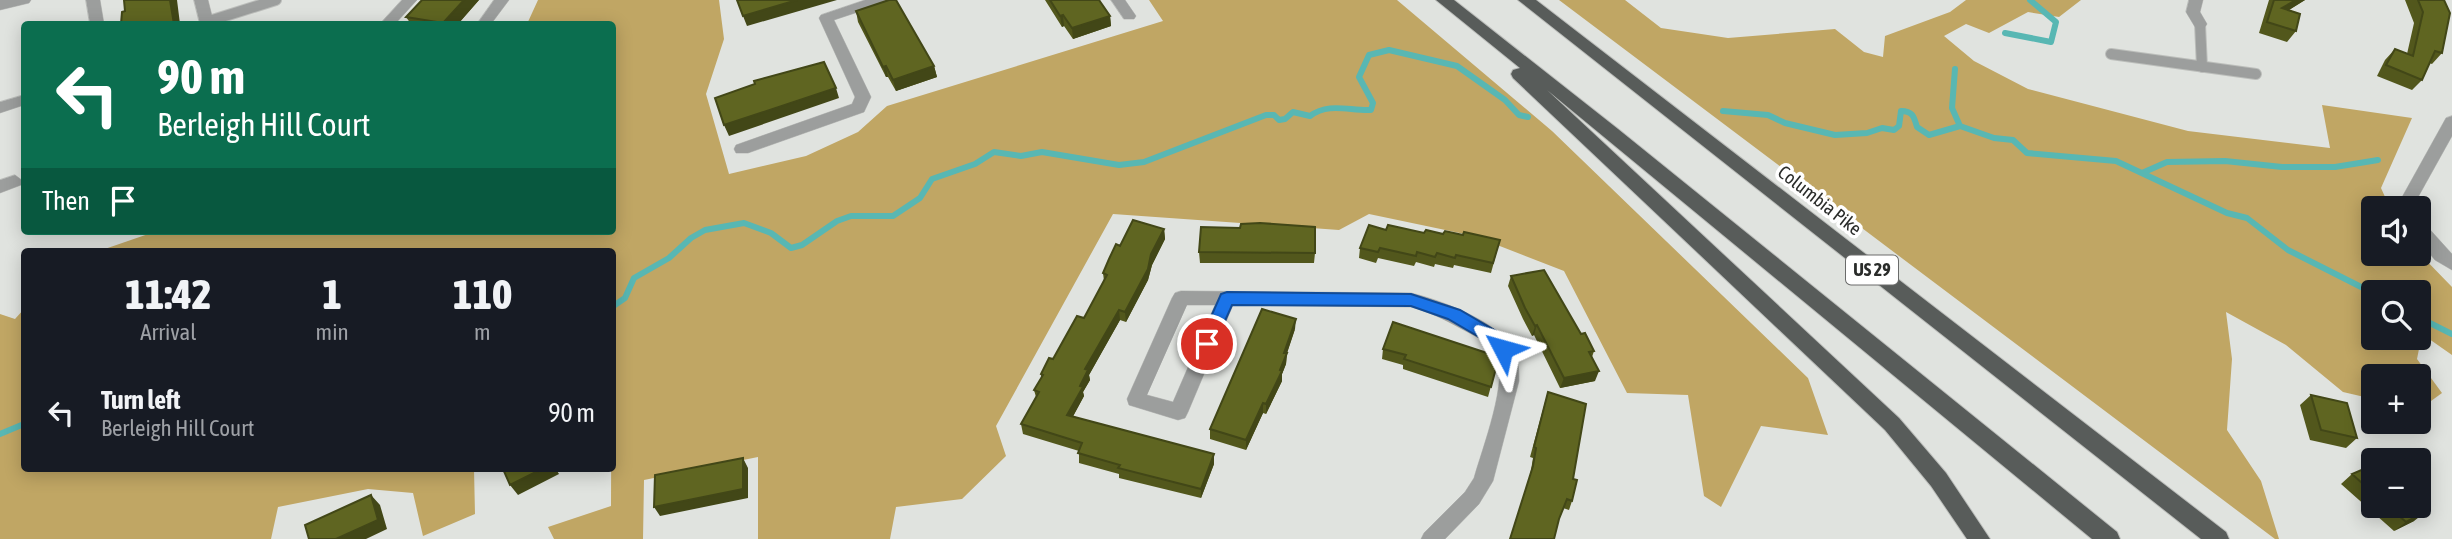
<!DOCTYPE html>
<meta charset="utf-8">
<style>
body{margin:0;font-family:"Asap Condensed",sans-serif;background:#20242c;color:#f1f3f6;height:100vh;display:flex;flex-direction:column;font-size:26px;white-space:nowrap}
*{box-sizing:border-box;margin:0}
p{font-size:23px;color:#9ea1a6}
.icon{flex:none;width:38px;height:38px;fill:none;stroke:currentColor;stroke-width:2;stroke-linecap:round;stroke-linejoin:round}
.map{position:relative;flex:1;overflow:hidden}
.details{position:absolute;left:21px;top:248px;width:595px;height:224px;display:flex;flex-direction:column;background:#171b24;border-radius:7px;box-shadow:0 4px 18px #0003}
.details>*{flex:none}
.top-card{position:absolute;left:21px;top:21px;width:595px;height:214px;border-radius:7px;box-shadow:0 4px 18px #0003;background:#0b6e4f;color:#fff;overflow:hidden}
.fabs{position:absolute;left:2361px;top:196px;display:grid;gap:14px}
.fabs a{display:grid;place-items:center;width:70px;height:70px;border-radius:7px;background:#171b24;box-shadow:0 4px 18px #0003;font-size:35px}
.pin{position:absolute;display:grid;place-items:center;width:60px;height:60px;color:#fff;margin:-30px;border:4px solid #fff;border-radius:50%;box-shadow:0 2px 7px #0007}
.me{position:absolute;width:77px;margin:-38px;rotate:309deg;stroke-linejoin:round;filter:drop-shadow(0 0 5px #0008)}
.turn{display:flex;align-items:center;gap:24px;height:147px;padding:0 21px;font-size:32px}
.turn .icon{width:91px;height:91px;stroke-width:2.5}
.turn b{display:block;font-size:49px;line-height:60px}
.then{display:flex;align-items:center;height:66px;padding:0 21px;background:#0003;gap:14px;font-size:26px}
.eta{display:flex;justify-content:space-evenly;align-items:center;height:119px;text-align:center}
.eta b{font-size:42px;font-weight:800;line-height:49px}
ul{padding:0;list-style:none}
li{display:flex;align-items:center;gap:21px;height:91px;padding:0 21px}
li div{flex:1}
li b{display:block;font-size:26px}
li em{font-style:normal}
.map>svg:first-child{display:block}
.forest{fill:#c0a664;fill-rule:evenodd}
.lines{fill:none;stroke-linecap:round;stroke-linejoin:round}
.stream{stroke:#58b7b3;stroke-width:6}
.service-casing{stroke:#bcbebb;stroke-width:12}
.minor-casing{stroke:#bcbebb;stroke-width:1}
.trunk-casing{stroke:#bcbebb;stroke-width:2}
.service{stroke:#9c9e9d;stroke-width:10}
.minor{fill:#9c9e9d;fill-rule:evenodd}
.trunk{fill:#585c5a;fill-rule:evenodd}
.wall{fill:#52571c}
.shaded-wall{fill:#424717}
.building{fill:#5f6521;stroke:#424717;stroke-width:2}
.route{fill:#1a73e8;stroke:#114b97;stroke-width:2}
.labels{text-anchor:middle;stroke-width:7;stroke-linejoin:round;paint-order:stroke}
.shield{fill:#fff;stroke:#6a6b6a;stroke-width:2}
.shield-label{font-size:18px;font-weight:bold;fill:#2a2c2a}
.street-label{font-size:19px;fill:#2a2c2a;stroke:#fff}
</style>
<div class="map">
<svg width="2452" height="539" viewBox="0 0 2452 539">
<rect width="100%" height="100%" fill="#e0e3df"/>
<path class="forest" d="M538,0H719L724,39L706,94L729,174L806,156L858,132L887,106L1163,21L1149,0H1397L1552,131L1808,378L1828,435L1761,426L1721,507L1704,496L1688,395L1627,393L1564,271L1474,236L1369,214L1339,230L1113,214L996,426L1006,456L962,499L896,507L890,539H758V457L644,480L643,539H554L548,527L611,506L612,252H96L157,231H612V24H527Z
M1559,0H1625L1661,28L1728,38L1835,29L1864,52L1883,57L1885,36L1950,12L1966,0H2081L2059,17L2028,12L1989,33L1966,24L1944,36L1974,61L2028,89L2188,131L2330,148L2322,105L2412,118L2381,188L2390,208H2373V254L2419,253L2452,287V355L2422,334L2417,359L2442,393L2420,409L2418,376H2373V399L2343,392L2286,345L2226,312L2232,359L2227,430L2261,481L2279,539H2275ZM2373,292H2418V338H2373Z
M24,309V469H474L475,514L423,536L413,493L368,489L278,507L271,539H0V314L15,319Z"/>
<g class="lines">
<path class="stream" d="M2005,33L2051,42L2056,22L2030,0
M1955,69L1952,108L1960,126
M1723,111L1768,115L1785,123L1835,135L1867,133L1882,128L1894,130L1899,126L1901,111C1913,111 1914,117 1917,127L1929,135L1960,126L1994,138L2013,140L2027,153L2116,161L2227,213L2247,218L2288,250L2373,293
M2142,173L2167,162L2225,161L2282,167H2335L2378,160
M612,307L625,298L634,278L669,258L691,238L705,230L744,223L771,233L791,248L802,245L837,221L851,216H893L920,198L932,179L975,164L994,152L1021,156L1042,152L1119,165L1144,162L1266,115H1274L1279,120L1285,119L1293,112L1310,116C1329,102 1349,111 1371,110L1373,103L1359,77L1369,55L1389,50L1457,66L1505,100L1519,115L1528,117
M2418,317L2452,334
M0,434L24,424"/>
<defs>
<path id="service" d="M206,22L276,0
M2200,24L2202,67
M2111,54L2256,74"/>
<path id="minor" d="M0,0H31L29,3L0,10Z
M86,0H100L104,24H90Z
M194,0H208L214,24H200Z
M402,0H417L395,24H380Z
M494,0H509L491,24H477Z
M865,0H887L885,3L834,20L871,97L864,112L748,153H736L734,149L736,145L852,104L855,97L819,18L821,15Z
M1111,0H1125L1136,16L1134,19H1124Z
M2189,0H2203L2200,12L2207,24L2205,27L2200,29L2195,27L2186,12Z
M24,95V105L0,113V102Z
M2452,116V136L2417,199L2420,208L2418,211V208H2404L2401,199L2446,118Z
M15,175L23,181L21,185L0,193V180Z
M2418,221L2424,223L2452,254V270L2435,260L2418,240Z
M1181,291L1411,293C1440,300 1491,319 1510,344C1518,355 1519,367 1519,381L1493,481L1479,504L1445,539H1421L1424,533L1465,492L1474,478C1481,452 1511,375 1495,353C1487,341 1473,335 1460,328C1444,319 1429,312 1411,307L1233,305L1188,412L1185,418L1178,420L1129,405L1127,399L1172,298L1175,293ZM1187,305H1215L1173,402L1147,395Z"/>
<path id="trunk" d="M1436,0H1454L1618,129L2117,532L2120,539H2092L1547,90L1899,418L1946,473L1990,539H1967L1931,486L1885,430L1513,78L1511,74L1513,70L1520,68Z
M1518,0H1536L2226,532L2229,539H2201Z"/>
</defs>
<use href="#service" class="service-casing"/>
<use href="#minor" class="minor-casing"/>
<use href="#trunk" class="trunk-casing"/>
<use href="#service" class="service"/>
<use href="#minor" class="minor"/>
<use href="#trunk" class="trunk"/>
</g>
<path class="wall" d="M422,0H479L458,24H411L406,17Z
M1045,0H1099L1110,16L1111,26L1073,39L1064,26L1062,27Z
M2269,0H2305L2289,10L2296,31L2287,42L2259,33Z
M2405,0H2444L2442,53L2432,64L2429,63L2422,80L2412,90L2377,76L2385,60L2395,49L2407,54L2414,23Z
M856,11L934,66L937,77L896,91L888,77H886L858,22Z
M1164,229L1165,239L1152,265L1148,280L1126,322L1120,320L1089,375L1090,380L1083,392L1084,396L1073,416L1214,464L1201,498L1119,478V474L1079,463V451L1023,434L1021,424L1036,397L1034,390L1041,378V374L1084,318L1104,281L1103,273Z
M1386,230L1424,233L1463,235L1500,240L1491,273L1454,265L1453,268L1435,264L1434,267L1416,262L1414,266L1378,258L1376,263L1359,258L1360,248Z
M1199,252L1315,253L1314,263H1200Z
M1511,276L1581,334L1594,351L1592,357L1595,381L1560,388L1534,335L1532,336L1523,319L1508,286Z
M1295,329L1287,353L1286,364L1282,374V381L1266,414L1263,413L1246,450L1210,439V429Z
M1383,349L1499,357L1488,397L1403,369V365L1382,359Z
M2311,395L2357,438L2346,448L2310,440L2300,405Z
M1545,402L1573,479L1572,501L1569,510L1563,508L1559,519L1530,476L1533,458L1530,457Z
M2373,465V506H2418L2414,521L2394,531L2341,484L2352,474Z"/>
<path class="shaded-wall" d="M170,0H177L180,24H174Z
M464,0H479L458,24H444L443,23Z
M797,0H837L747,26L743,16Z
M2296,0H2305L2274,19L2282,8Z
M1063,15L1064,26L1062,27L1060,16Z
M1110,16L1111,26L1073,39L1072,28Z
M886,66L888,77H886L883,67Z
M934,66L937,77L896,91L893,80Z
M836,88L839,98L729,136L724,125Z
M1164,229L1165,239L1152,265L1148,280L1126,322L1125,312L1151,254Z
M1119,310L1120,320L1089,375L1090,380L1083,392L1084,396L1069,424L1067,415L1080,386L1085,369Z
M1296,319L1295,329L1286,356L1287,353L1286,364L1282,374V381L1266,414V404L1280,370L1284,353Z
M1537,325L1534,335L1532,336L1535,326Z
M1599,371L1595,381L1560,388L1564,378Z
M1263,403V413L1246,450V440Z
M1214,454V464L1201,498V489Z
M743,458L748,468V498L660,516L654,507Z
M542,469H556L559,474L518,495L510,485Z
M371,495L380,505L387,529L366,539H336Z
M2427,511L2414,521L2394,531L2406,522Z"/>
<path class="building" d="M124,0H170L174,24H121L122,12L125,11Z
M422,0H464L443,23L406,17Z
M737,0H797L743,16Z
M889,0H896L934,66L893,80L886,66L883,67L856,11Z
M1050,0H1099L1110,16L1072,28L1063,15L1060,16Z
M2274,0H2296L2282,8L2300,14L2296,31L2267,22Z
M2418,0H2444L2450,13L2442,53L2435,51L2422,80L2386,65L2395,49L2413,56L2423,12Z
M824,62L836,88L724,125L715,98L755,84L754,81Z
M1133,220L1164,229L1151,254L1148,269L1125,312L1119,310L1085,369L1088,370L1080,386L1083,387L1067,415L1214,454L1201,489L1118,468L1120,465L1078,453L1082,443L1021,424L1039,392L1034,390L1043,375L1041,374L1049,358L1053,359L1077,316L1084,318L1107,275L1103,273L1109,259L1116,244L1120,246Z
M1260,223L1315,227V253L1199,252L1201,227L1240,228L1241,224Z
M1369,225L1386,230L1388,225L1424,233L1426,230L1443,234L1445,231L1463,235L1464,232L1500,240L1493,263L1456,255L1455,258L1437,253L1435,257L1417,252L1416,256L1380,248L1378,252L1360,248Z
M1544,270L1581,334L1585,333L1594,351L1589,352L1599,371L1564,378L1537,325L1535,326L1525,308L1511,276Z
M1262,309L1296,319L1284,353H1287L1280,370L1282,371L1266,404L1263,403L1246,440L1210,429Z
M1393,322L1499,357L1491,387L1404,359L1406,355L1383,349Z
M1548,392L1586,404L1573,479L1577,480L1572,501L1567,499L1559,519L1554,539H1510L1533,466L1536,448L1534,447Z
M2311,395L2347,403L2357,438L2321,430Z
M743,458V489L654,507L655,475Z
M2373,465V493L2352,474Z
M503,469H542L510,485Z
M371,495L378,520L336,539H309L305,525Z
M2418,504L2427,511L2406,522L2388,506H2418Z"/>
<path class="route" d="M1227,292L1411,294L1460,310L1496,331L1511,349L1509,354H1497L1484,340L1448,319L1411,306L1232,305L1213,348H1201L1199,344L1221,294Z"/>
<g class="labels">
<rect class="shield" x="1846" y="255.5" width="52" height="29" rx="5"/>
<g class="shield-label">
<text x="1872" y="276">US 29</text>
</g>
<g class="street-label">
<text transform="translate(1820 200) rotate(38)" y="7">Columbia Pike</text>
</g>
</g>
</svg>
<div class="fabs">
<a><svg class="icon" aria-label="sound" viewBox="0 0 24 24"><path d="M4 9h4l5-4v14l-5-4H4zM17 9q2 3 0 6"/></svg></a>
<a><svg class="icon" aria-label="search" viewBox="0 0 24 24"><circle cx="10" cy="10" r="6"/><path d="M15 15l6 6"/></svg></a>
<a>+</a>
<a>−</a>
</div>
<div class="pin" style="left:1207px;top:344px;background:#d93025"><svg class="icon" aria-label="arrive" viewBox="0 0 24 24"><path d="M6 21V4h12l-3 4 3 4H6"/></svg></div>
<svg class="me" style="left:1503px;top:349px" viewBox="-20 -20 40 40"><path d="M0-17L14 15 0 8-14 15z" fill="#1a73e8" stroke="#fff" stroke-width="4"/></svg>
<div class="top-card">
<div class="turn"><svg class="icon" aria-label="left" viewBox="0 0 24 24"><path d="M17 20v-9H6M10 6l-5 5 5 5"/></svg><div><b>90 m</b>Berleigh Hill Court</div></div>
<div class="then">Then<svg class="icon" aria-label="arrive" viewBox="0 0 24 24"><path d="M6 21V4h12l-3 4 3 4H6"/></svg></div>
</div>
<section class="details">
<div class="eta">
<div><b>11:42</b><p>Arrival</p></div>
<div><b>1</b><p>min</p></div>
<div><b>110</b><p>m</p></div>
</div>
<ul>
<li><svg class="icon" aria-label="left" viewBox="0 0 24 24"><path d="M17 20v-9H6M10 6l-5 5 5 5"/></svg><div><b>Turn left</b><p>Berleigh Hill Court</p></div><em>90 m</em></li>
</ul>
</section>
</div>
